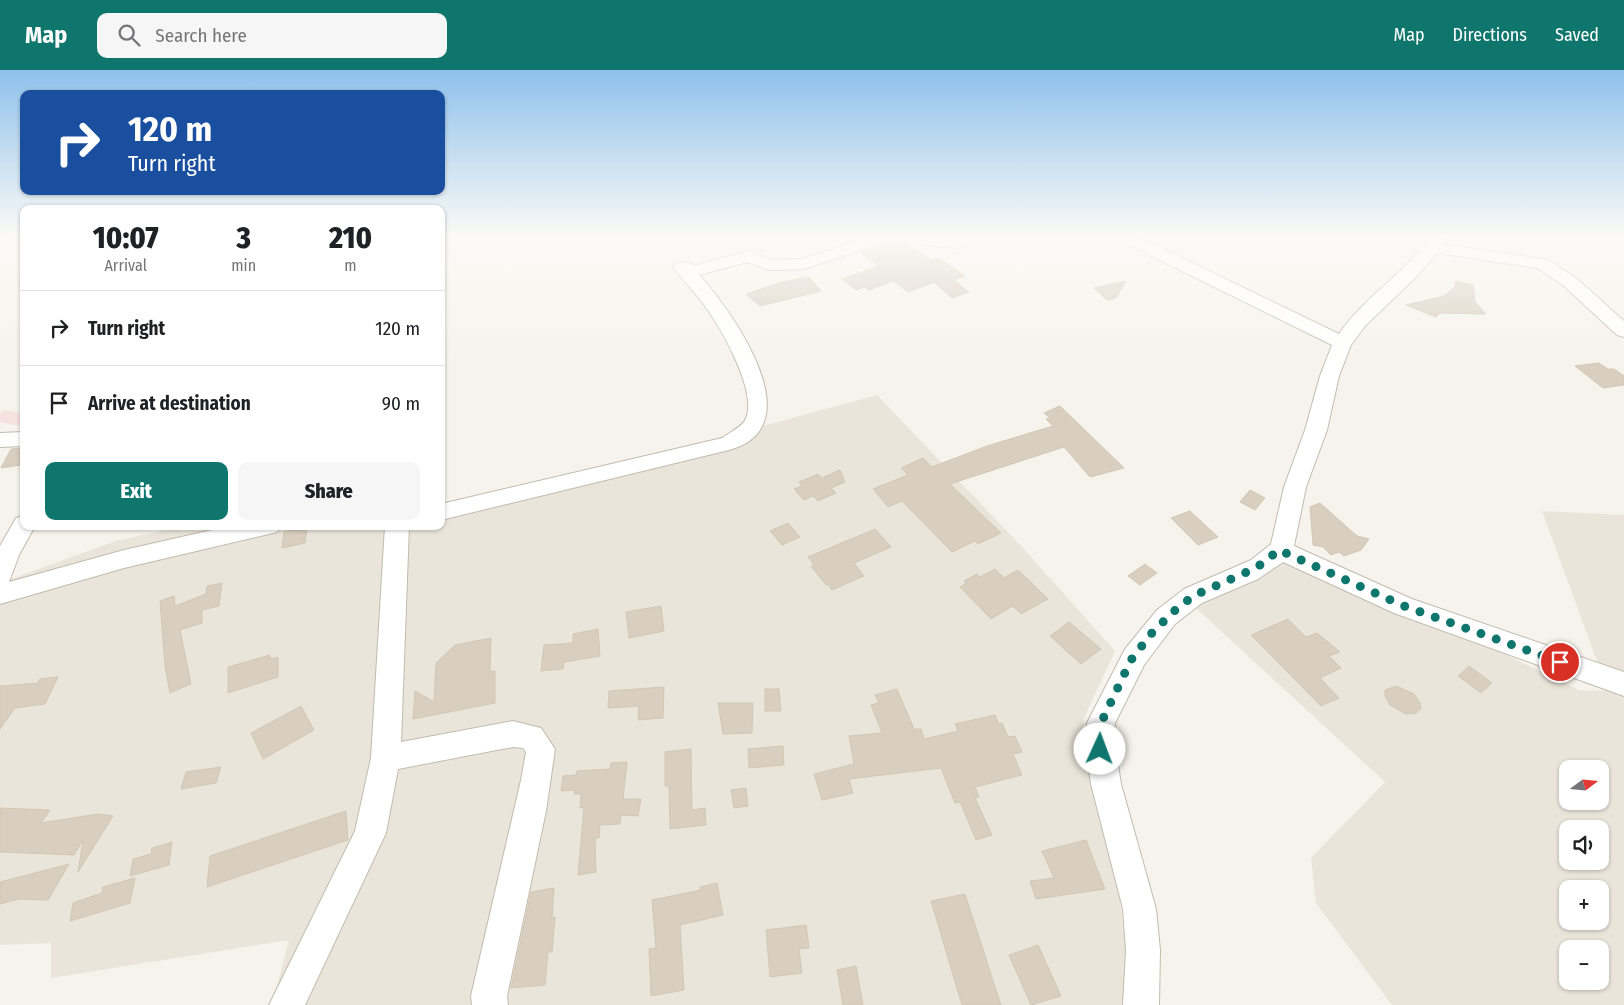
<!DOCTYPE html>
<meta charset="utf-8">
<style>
body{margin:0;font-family:"Fira Sans Condensed",sans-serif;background:#f6f6f6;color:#202124;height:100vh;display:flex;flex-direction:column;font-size:19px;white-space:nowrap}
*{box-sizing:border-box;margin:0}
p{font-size:16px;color:#757577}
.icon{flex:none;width:28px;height:28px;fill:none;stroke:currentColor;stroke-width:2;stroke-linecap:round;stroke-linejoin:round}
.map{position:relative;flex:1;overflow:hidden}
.details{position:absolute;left:20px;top:135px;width:425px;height:325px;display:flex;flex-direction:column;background:#fff;border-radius:10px;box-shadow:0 1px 4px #0004}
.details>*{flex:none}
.guide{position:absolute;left:20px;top:20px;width:425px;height:105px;border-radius:10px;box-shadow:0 1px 4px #0004;background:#1a4fa0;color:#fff;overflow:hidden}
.needle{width:32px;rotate:74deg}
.tools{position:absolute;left:1559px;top:690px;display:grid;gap:10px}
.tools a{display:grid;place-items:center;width:50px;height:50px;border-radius:10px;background:#fff;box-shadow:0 1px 4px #0004;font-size:25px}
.pin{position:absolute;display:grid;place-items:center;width:42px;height:42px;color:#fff;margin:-21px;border:2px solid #fff;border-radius:50%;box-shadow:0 1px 5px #0007}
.me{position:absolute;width:55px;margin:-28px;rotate:2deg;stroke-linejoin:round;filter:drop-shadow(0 0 4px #0008)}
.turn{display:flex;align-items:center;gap:18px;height:105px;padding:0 25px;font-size:22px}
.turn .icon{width:65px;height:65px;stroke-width:2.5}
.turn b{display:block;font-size:35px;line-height:42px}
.eta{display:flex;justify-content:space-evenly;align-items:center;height:85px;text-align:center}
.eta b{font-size:30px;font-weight:800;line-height:35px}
.button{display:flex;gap:10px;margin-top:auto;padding:10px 25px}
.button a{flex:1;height:58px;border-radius:10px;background:#0f766e;color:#fff;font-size:20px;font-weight:800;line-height:58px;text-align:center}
.button a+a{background:#f6f6f6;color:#202124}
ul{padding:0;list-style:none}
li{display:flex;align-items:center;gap:15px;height:75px;padding:0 25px;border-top:1px solid #e0e0e0}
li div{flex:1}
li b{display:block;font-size:19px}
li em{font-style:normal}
header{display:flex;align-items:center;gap:30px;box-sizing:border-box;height:70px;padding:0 25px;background:#0f766e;color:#fff}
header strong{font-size:24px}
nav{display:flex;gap:28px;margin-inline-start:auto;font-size:18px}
.search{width:350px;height:45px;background:#f6f6f6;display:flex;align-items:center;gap:12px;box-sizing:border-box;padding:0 18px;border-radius:10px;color:#757577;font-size:19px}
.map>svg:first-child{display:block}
.residential{fill:#eae5da;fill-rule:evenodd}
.medical{fill:#f6e3e0}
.building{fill:#d8cfc1;stroke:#d3c7b4}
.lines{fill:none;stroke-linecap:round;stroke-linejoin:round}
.minor-casing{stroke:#c2bbae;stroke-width:2}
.minor{fill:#fff;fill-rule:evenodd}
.route{stroke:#0f766e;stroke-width:9;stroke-dasharray:0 16.2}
</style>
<header>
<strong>Map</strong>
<div class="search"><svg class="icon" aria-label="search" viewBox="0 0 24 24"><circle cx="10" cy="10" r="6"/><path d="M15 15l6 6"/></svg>Search here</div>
<nav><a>Map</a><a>Directions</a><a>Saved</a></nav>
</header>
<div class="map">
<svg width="1624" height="935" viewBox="0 0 1624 935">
<rect width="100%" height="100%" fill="#f6f3ec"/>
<path class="residential" d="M877,325L1022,477L1115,581L1083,650L1116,795L1132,935H272L289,870L51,908V873L0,875V513L116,471L185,456H385L392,465L413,456H441V445L457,439Z
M1542,441L1624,445V935H1392L1316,833L1311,788L1385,712L1185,528L1297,484L1579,620L1608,621ZM1568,699H1600V731H1568ZM1568,759H1600V791H1568ZM1568,819H1600V851H1568ZM1568,879H1600V911H1568Z"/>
<path class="medical" d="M4,340L24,344V357L0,352V343Z"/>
<path class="building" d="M887,174L908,176L932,190L938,188L965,206L954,210L969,222L952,228L934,212L908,222L894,211L869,220L865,217L856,220L842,209L879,196L861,183Z
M809,207L821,221L760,236L746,224L782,212Z
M1126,211L1116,228L1107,230L1094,218Z
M1455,211L1473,215L1475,232L1486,244L1440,243L1436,247L1406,235L1444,226L1455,217Z
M1599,293L1608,299H1614L1624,306V315L1603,318L1575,296Z
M1060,336L1124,398L1090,407L1064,377L950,414L1001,463L978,474L975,471L952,482L902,431L888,437L873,419L908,405L901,398L923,388L932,397L987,376L1053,356L1046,349L1050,348L1044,343Z
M24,378V389L21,395L1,398L11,379Z
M840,400L845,412L831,418L836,423L818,431L813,426L804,430L794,419L802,416L799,412L818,404L822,408Z
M1250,420L1265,428L1255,440L1240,432Z
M1320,433L1357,466L1369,469L1361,480L1344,486L1339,482L1331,485L1323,477L1313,475L1310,437Z
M1190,441L1218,467L1198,475L1171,448Z
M788,453L800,467L782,475L770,461Z
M307,458L305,473L282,478L284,462Z
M875,459L891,477L854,493L864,506L832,520L828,514L826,515L811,496L814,495L808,487Z
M1145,494L1157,503L1140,515L1128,506Z
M995,499L1004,508L1018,500L1048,529L1021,544L1013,536L991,549L960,517L967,513L964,511L977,504L980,507Z
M222,513L219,536L202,540V553L180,560L191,614L170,623L165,596L160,531L174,526L175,536L206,524L207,516Z
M661,536L664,561L629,568L626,542Z
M1288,549L1306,567L1317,563L1340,582L1329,586L1341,598L1320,608L1339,628L1321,636L1251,565Z
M1069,552L1101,579L1081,594L1050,566Z
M598,559L600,586L564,592L563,599L541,601L544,575L573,573V564Z
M491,568L490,602L495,601V633L413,649L415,621L434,632L436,593L455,575Z
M270,585V589L278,587V607L228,623V597Z
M1469,596L1492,613L1481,623L1458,606Z
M58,607L45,634L15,638L0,659V616L38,613L40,609Z
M1396,616L1414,624L1420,633L1421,639L1416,643L1406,644L1390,635L1385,626V620Z
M664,617L663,648L638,650L639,636L608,638L609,621Z
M765,619H779L781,641H765Z
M897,619L914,659H921L924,669L958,661L955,654L995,645L999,654L1002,653L1008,667L1015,666L1022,682L1013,684L1022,705L975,717L979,727L975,728L992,765L976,770L960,732L955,733L941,698L849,709L853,723L822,730L814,704L854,694L849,666L882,663L871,635L879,633L875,625Z
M718,633H753L752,663L723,664Z
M301,636L314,660L263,689L251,663Z
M783,676L784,695L749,698L748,679Z
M691,679L692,740L705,738L706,755L670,759L669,716H665V682Z
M627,692L623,729H641L638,746L621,745L620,754L600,755L599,768H595L596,802L578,805L584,737L580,738L581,724H574L575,720L561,721L563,706L576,705L577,701L610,699L611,693Z
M221,697L216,713L181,719L186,702Z
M746,718L748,736L734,738L731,720Z
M0,738L50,740L41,753L98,744L113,746L78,802L83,770L74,785L0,782Z
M346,741L348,770L207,817L210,786Z
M1086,770L1105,819L1036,829L1030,811L1054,808L1042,781Z
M172,772L169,795L130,806L133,789L151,784L152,778Z
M69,794L48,830L19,829L0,834V812Z
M135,808L130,833L70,851L73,833L102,823L103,817Z
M717,813L723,845L680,855L684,920L651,926L649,879L656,878L652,830L701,820L700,817Z
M554,818L552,848L555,847L552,882H548L545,915L511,918L531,822Z
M965,824L987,892L1001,935H962L931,831Z
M806,855L809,878L799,879L802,903L770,907L766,860Z
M1038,875L1061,926L1031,935L1009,885Z
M856,896L863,935H843L837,900Z"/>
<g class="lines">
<defs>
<path id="minor" d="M871,166H991L989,169L958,178L887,172L804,199L770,200L747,192L699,205C732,241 815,357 729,380L441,450V434L722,368C729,363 739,358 744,352C761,327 722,260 707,239C697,224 684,212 673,197L676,193L682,192L697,195L748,181L772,190L802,189Z
M1115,166H1137L1339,264C1364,227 1406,202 1432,166H1449L1443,174L1548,190L1576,208L1624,251V267L1617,265L1564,216L1537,198L1437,183L1415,208L1365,256L1351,275L1339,306L1327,360L1306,417L1294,476L1412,529L1624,602V626L1394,543L1283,492L1258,509L1202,533L1175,554L1144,595L1115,653L1114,670L1121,714L1156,839L1160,880L1159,935H1123L1126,880L1123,839L1091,714L1085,670L1087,653L1125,579L1157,540L1184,519L1251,490L1271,474L1284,417L1305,360L1320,306L1332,275L1117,169Z
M24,362V376L0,377V363Z
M24,446V456H35L19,485L9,512L124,480L230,456H281L277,462L269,464L124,498L0,534V476L16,448Z
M385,456H409L401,672L513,651L541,658L555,679L546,741L507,926L508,935H472L471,926L521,710L526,682L523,678L513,677L398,699L386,763L305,935H269L355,761L371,688Z"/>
</defs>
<use href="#minor" class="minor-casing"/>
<use href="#minor" class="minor"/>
</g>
<linearGradient id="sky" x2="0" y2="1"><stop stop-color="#8fc1ec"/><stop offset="0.56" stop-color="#fbfaf6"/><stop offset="1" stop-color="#fbfaf6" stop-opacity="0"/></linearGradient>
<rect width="1624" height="297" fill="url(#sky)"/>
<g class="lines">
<path class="route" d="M1100,679L1101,653L1131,590L1151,564L1173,542L1193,526L1256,498L1279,480L1404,536L1560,592"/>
</g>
</svg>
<div class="tools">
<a><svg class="needle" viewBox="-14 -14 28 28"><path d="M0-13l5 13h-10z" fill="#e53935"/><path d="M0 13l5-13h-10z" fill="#757577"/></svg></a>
<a><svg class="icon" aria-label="sound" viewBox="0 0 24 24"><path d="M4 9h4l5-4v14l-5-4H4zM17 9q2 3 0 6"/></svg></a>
<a>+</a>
<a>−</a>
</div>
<div class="pin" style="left:1560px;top:592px;background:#d93025"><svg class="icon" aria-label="arrive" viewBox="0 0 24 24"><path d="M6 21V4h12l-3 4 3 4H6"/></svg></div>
<svg class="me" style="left:1100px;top:679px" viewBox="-20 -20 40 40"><circle r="19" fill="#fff"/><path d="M0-13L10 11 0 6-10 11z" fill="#0f766e"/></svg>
<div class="guide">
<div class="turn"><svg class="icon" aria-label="right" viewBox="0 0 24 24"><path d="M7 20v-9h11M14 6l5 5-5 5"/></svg><div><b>120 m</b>Turn right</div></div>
</div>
<section class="details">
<div class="eta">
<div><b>10:07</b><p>Arrival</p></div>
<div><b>3</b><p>min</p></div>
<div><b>210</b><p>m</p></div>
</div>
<ul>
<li><svg class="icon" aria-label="right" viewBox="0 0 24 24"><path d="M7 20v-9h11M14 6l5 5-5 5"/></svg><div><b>Turn right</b></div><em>120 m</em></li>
<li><svg class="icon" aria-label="arrive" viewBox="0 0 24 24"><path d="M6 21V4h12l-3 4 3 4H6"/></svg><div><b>Arrive at destination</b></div><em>90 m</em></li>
</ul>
<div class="button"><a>Exit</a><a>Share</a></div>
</section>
</div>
